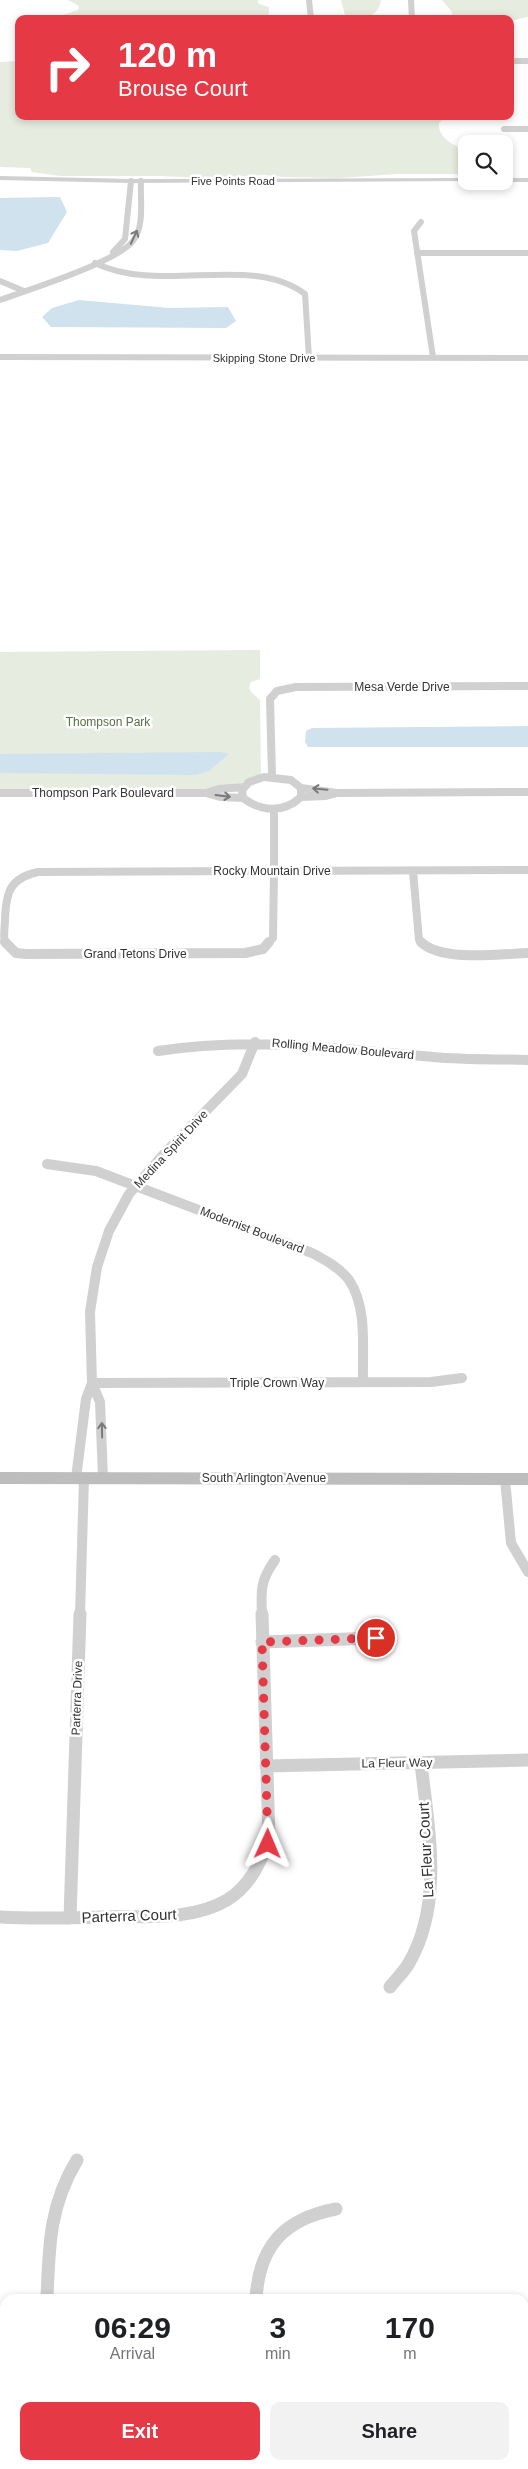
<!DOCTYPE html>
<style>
body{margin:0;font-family:Helvetica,sans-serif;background:#f2f2f2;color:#202124;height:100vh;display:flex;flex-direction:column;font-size:19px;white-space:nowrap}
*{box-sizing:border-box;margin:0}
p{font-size:16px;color:#757577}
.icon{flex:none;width:28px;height:28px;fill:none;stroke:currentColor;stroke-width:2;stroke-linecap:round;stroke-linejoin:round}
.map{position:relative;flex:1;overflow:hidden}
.sheet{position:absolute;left:0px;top:2294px;width:529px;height:176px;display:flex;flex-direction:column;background:#fff;border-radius:15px 15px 0 0;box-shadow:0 2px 8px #0003}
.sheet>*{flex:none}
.top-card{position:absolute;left:15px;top:15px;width:499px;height:105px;border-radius:10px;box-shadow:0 2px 8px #0003;background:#e63946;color:#fff;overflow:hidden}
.buttons{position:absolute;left:458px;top:135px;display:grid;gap:10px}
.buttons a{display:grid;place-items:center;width:55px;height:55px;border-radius:10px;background:#fff;box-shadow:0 2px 8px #0003;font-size:25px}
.pin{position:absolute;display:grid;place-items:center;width:42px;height:42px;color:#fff;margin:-21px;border:2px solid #fff;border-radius:50%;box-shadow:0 1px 5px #0007}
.me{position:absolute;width:55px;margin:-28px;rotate:1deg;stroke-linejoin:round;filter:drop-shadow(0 0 4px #0008)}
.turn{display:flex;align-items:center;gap:18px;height:105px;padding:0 20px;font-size:22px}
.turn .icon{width:65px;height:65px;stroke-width:2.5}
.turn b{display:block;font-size:35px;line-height:42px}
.eta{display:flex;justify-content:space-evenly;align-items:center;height:85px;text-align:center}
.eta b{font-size:30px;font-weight:700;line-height:35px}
.cta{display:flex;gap:10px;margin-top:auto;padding:10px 20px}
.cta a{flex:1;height:58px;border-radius:10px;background:#e63946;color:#fff;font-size:20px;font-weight:700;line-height:58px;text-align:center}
.cta a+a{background:#f2f2f2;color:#202124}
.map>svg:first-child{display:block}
.green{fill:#e6ecdf}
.water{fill:#cfe2ee}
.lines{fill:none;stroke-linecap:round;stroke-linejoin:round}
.minor-far3{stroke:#d0d0d0;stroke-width:6}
.minor-far2{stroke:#d0d0d0;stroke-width:8}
.minor-far1{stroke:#d0d0d0;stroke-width:10}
.minor{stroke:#d0d0d0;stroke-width:13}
.tertiary{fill:#d0d0d0;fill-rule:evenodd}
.secondary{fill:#bdbdbd;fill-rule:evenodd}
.oneway{stroke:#7a7a7a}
.route{stroke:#e63946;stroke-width:9;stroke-dasharray:0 16.2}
.labels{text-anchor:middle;stroke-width:5;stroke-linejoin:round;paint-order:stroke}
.far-street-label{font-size:11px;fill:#333;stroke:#fff}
.street-label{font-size:12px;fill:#333;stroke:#fff}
.park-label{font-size:12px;fill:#56703f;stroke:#fff}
.near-street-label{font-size:15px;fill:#333;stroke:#fff}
</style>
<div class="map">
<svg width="528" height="2469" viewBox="0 0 528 2469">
<rect width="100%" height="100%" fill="#fff"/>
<path class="green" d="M68,0H260L257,1L259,4L269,7V14L265,19H51L78,10L79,6Z
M341,0H381C378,19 362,19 346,19Z
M442,0H528V17L510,21V19H451L452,12Z
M19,61V116H447L439,123C438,138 453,145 466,150V174H397L339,178L283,177L265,175L201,178L161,176H61L39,173L32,172L30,168L0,167V62Z
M260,650V679L251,682L249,687L251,692L260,700L261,777L206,793H0V652Z"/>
<path class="water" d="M60,197L67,212L48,243L17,251L0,250V198Z
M79,300L169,308L228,307L236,321L226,328L51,327L42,317L52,308Z
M528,726V747H308L305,742L306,731L312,728Z
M221,752L229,754L209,771L196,775L0,773V754Z"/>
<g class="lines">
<path class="minor-far3" d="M309,0L311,19
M411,0L412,19
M510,61H528
M504,129H528
M421,222L414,231L433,357
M113,252L125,239L131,181
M417,253H528
M95,263C160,295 251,253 305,294L309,358
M0,281L24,291
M0,300C28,290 117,262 133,241C145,226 140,199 141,181
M0,357L528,358"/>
<path class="minor-far2" d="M272,776L270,699L277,691L296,687L528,686
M264,777L291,780L301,788V797C284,813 261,812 243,798L242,790L249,782Z
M301,788L337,793L326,796L301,797
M0,793H206
M337,793L528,792
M243,798L220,797L206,793L219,789L244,787
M274,871V809
M274,871L528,870
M413,871L419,940L422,943
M5,943C3,936 5,927 5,919C6,892 10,878 38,872L274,871
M268,943L273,938L274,871"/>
<path class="minor-far1" d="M5,942L16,953L26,954L245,953L263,949L269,942
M421,942C441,962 501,954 528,953
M255,1042L242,1074L162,1156L129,1194L109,1231L97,1267L90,1312L92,1383L431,1382L462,1378
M158,1051C252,1036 339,1049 433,1057C465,1060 496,1059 528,1060
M47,1164L96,1171L312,1253C325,1260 340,1268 349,1280C368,1308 362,1350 363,1382
M76,1478L86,1399L92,1383L100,1402L103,1478
M505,1479L511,1543L528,1572
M80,1615L84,1478
M262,1615C261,1590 260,1581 275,1560"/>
<path class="minor" d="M262,1642L376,1638
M266,1766L528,1760
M0,1917C35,1919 69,1918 103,1917C143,1916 192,1921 227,1900C251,1885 260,1863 269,1838L262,1614
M70,1918L80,1614
M390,1987C396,1979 404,1972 409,1963C444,1903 428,1828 421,1763
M47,2299C49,2247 49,2206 77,2160
M256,2299C259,2246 284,2219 336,2209
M524,2424H528
M0,2437H5"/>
<path class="tertiary" d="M0,176L131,179L466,178V181H469L131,183L0,180Z
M504,178H528V182H501L504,181Z"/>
<path class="secondary" d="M0,1472L528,1473V1485L0,1484Z"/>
</g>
<defs><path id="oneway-shaft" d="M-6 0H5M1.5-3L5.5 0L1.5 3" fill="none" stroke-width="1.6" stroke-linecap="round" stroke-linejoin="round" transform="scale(1.25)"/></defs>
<g class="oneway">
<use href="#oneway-shaft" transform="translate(134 237) rotate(-65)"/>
<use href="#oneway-shaft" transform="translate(320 789) rotate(-175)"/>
<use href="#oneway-shaft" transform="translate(223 796) rotate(7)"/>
<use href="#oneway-shaft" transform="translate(102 1430) rotate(-91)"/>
</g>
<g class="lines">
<path class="route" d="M268,1844L262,1642L376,1638"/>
</g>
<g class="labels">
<g class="far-street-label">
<text x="233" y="185">Five Points Road</text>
<text x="264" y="362">Skipping Stone Drive</text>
</g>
<g class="street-label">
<text x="402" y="691">Mesa Verde Drive</text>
<text x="103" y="797">Thompson Park Boulevard</text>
<text x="272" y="875">Rocky Mountain Drive</text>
<text x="135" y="958">Grand Tetons Drive</text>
<text transform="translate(343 1049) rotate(5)" y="4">Rolling Meadow Boulevard</text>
<text transform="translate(171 1149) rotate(-47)" y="4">Medina Spirit Drive</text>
<text transform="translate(252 1230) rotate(21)" y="4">Modernist Boulevard</text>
<text x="277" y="1387">Triple Crown Way</text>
<text x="264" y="1482">South Arlington Avenue</text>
<text transform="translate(77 1698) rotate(-88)" y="4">Parterra Drive</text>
<text transform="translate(397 1763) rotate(-1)" y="4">La Fleur Way</text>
</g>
<g class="park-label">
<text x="108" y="726">Thompson Park</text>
</g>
<g class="near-street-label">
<text transform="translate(426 1850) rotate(-93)" y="5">La Fleur Court</text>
<text transform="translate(129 1916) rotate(-2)" y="5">Parterra Court</text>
</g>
</g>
</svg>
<div class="buttons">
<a><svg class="icon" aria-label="search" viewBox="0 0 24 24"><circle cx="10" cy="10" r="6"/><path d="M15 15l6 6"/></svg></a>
</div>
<div class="pin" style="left:376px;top:1638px;background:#d93025"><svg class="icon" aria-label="arrive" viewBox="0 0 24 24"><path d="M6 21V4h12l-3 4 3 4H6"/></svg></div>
<svg class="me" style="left:268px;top:1844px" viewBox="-20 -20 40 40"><path d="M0-17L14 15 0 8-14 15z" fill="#e63946" stroke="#fff" stroke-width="4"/></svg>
<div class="top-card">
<div class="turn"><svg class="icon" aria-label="right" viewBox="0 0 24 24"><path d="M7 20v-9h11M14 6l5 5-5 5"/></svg><div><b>120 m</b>Brouse Court</div></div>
</div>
<section class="sheet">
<div class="eta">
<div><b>06:29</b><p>Arrival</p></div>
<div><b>3</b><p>min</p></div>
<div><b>170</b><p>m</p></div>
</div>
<div class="cta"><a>Exit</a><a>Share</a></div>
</section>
</div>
